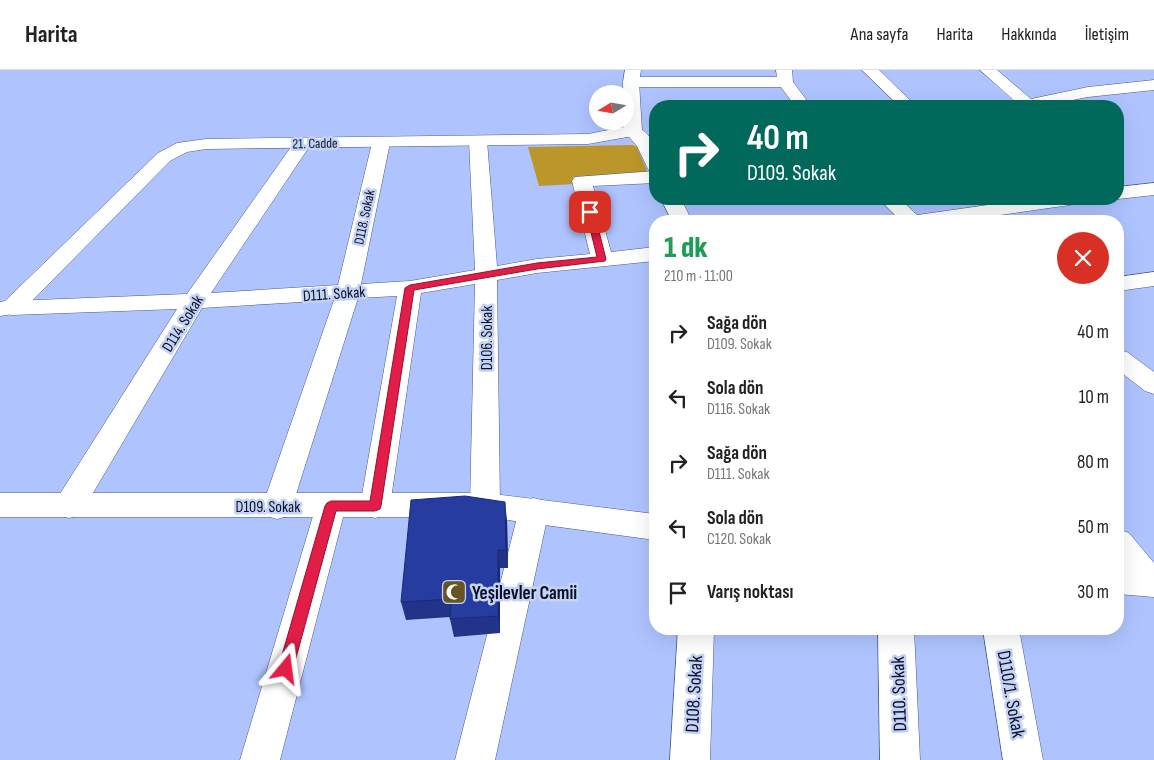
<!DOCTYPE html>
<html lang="tr">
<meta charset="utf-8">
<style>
body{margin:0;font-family:"Sofia Sans Condensed",sans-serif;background:#f2f2f2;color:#222;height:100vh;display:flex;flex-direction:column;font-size:19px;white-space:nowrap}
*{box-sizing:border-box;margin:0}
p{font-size:16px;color:#767676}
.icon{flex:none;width:28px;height:28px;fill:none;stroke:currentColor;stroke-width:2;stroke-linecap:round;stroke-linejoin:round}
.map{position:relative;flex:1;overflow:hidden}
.side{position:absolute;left:649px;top:145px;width:475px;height:420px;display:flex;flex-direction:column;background:#fff;border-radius:20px;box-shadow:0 5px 20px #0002}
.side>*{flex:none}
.top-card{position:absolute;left:649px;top:30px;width:475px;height:105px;border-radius:20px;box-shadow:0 5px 20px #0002;background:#00695c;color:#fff;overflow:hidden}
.needle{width:32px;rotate:259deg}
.fabs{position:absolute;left:589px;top:15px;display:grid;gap:10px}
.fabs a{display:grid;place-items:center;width:45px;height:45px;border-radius:50%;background:#fff;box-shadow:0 5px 20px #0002;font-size:25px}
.pin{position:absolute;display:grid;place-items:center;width:42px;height:42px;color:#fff;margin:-21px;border-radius:10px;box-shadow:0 2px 8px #0006}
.me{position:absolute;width:55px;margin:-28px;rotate:16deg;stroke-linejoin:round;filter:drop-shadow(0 0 4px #0008)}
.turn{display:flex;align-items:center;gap:18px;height:105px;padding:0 15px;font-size:22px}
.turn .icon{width:65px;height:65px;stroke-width:2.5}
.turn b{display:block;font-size:35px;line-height:42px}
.round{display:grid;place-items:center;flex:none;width:52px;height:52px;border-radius:26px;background:#f2f2f2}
.summary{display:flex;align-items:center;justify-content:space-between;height:85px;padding:0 15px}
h1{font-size:30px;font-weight:800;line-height:38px;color:#1e9e55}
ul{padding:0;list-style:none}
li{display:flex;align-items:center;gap:15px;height:65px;padding:0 15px}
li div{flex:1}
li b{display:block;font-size:19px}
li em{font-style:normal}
header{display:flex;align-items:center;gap:30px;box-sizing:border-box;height:70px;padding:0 25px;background:#fff;border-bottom:1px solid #e0e0e0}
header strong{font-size:24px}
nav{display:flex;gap:28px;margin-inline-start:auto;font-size:18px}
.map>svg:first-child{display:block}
.green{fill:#bb962b}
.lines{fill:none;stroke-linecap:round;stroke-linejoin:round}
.minor-casing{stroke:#495a8e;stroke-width:1}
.major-casing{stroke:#495a8e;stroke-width:1}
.minor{fill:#fff;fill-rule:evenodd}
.major{fill:#fff;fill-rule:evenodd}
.wall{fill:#22348a}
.shaded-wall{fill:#1b2a70}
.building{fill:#273ca0;stroke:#1b2a70}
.route{fill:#e11d48;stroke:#92132f}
.labels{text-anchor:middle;stroke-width:5;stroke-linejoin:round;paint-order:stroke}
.far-street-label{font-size:14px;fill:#0a1024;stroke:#c4d2f6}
.street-label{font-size:16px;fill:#0a1024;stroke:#c4d2f6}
.near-poi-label{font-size:19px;font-weight:bold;fill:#0a1024;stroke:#c4d2f6;text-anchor:start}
.near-street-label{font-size:19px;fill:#0a1024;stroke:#c4d2f6}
</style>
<header>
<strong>Harita</strong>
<nav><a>Ana sayfa</a><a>Harita</a><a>Hakkında</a><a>İletişim</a></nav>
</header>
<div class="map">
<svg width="1154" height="690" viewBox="0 0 1154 690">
<rect width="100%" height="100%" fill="#afc4ff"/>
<path class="green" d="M633,75L637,77L648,103L573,107L575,114L539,116L528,77Z"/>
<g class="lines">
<defs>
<path id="minor" d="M776,0H792L793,12L811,36H795L781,17H631L626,15L623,12L626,9L631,7H777Z
M862,0H879L916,36H899Z
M980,0H997L1031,29L1088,17L1154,10V20L1088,27L1042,36H1011L1016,32Z
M633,56C655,61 655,82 655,101L648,99L637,76L624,61L627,57Z
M478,66L484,67L487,71L497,196L537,189L590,184L572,111L575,107L655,101V113L593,116L611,182L655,177V191L537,203L497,210L500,435L496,444L485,447L474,444L470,435L475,214L421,223L390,436L386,445L375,448L364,445L360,436L397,226L358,228L292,437L288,446L277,449L266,446L262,437L334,230L202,238L80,445L69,448L58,445L54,436L58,427L177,239L12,245L4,243L0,238L4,233L12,231L187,224L296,70L302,69L308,70L311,74L211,223L338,215L372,73L375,69L381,68L387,69L390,73L361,214L410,211L475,200L469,71L472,67Z
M1154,113V125L1118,129V117Z
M661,129H681L692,151H672Z
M879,129H900L917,145L1030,129H1080L1077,133L1070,135L958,151H901Z
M1154,202V216L1118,221V207Z
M1118,280L1127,282L1154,302V324L1145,321L1118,300Z
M331,424L342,427L346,436L280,690H240L316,436L320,427Z
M534,428L545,431L549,440L495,690H455L519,440L523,431Z
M1118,459L1129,463L1154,493V526C1142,530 1120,506 1118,495C1115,485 1117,468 1118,459Z
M678,559H714L710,690H670Z
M878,559H914L920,690H880Z
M983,559H1019L1043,690H1003Z"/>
<path id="major" d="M625,0H641L639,12L642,61L639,65L633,66L588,74L206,79L187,82L170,91L20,243L0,246V232L5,231L158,83L177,73L206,69L588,64L624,57L623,12Z
M0,423H485L655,444V470L485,447H0Z
M1118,496L1154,499V527L1118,524Z"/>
</defs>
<use href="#minor" class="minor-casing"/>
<use href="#major" class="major-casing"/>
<use href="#minor" class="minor"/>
<use href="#major" class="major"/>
</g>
<path class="wall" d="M507,450L508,498H500V563L454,567L450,549V547L406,550L401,532Z"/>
<path class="shaded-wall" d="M505,432L507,450L508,498L506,480Z
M498,480L500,498V563L498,546Z"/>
<path class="building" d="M465,426L505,432L506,480H498V546L450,549L451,529L401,532L411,430Z"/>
<path class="route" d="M590,140L594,142L606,189L605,191L537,199L414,220L381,436L380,439L375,441H336L293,599L291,604L286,607L280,604L278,599L325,436L327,433L331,431H370L405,218L410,215L537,193L597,187L586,142Z"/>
<defs>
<symbol id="mosque-square" viewBox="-11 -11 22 22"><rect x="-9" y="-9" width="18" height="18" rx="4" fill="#675423" stroke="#c4d2f6"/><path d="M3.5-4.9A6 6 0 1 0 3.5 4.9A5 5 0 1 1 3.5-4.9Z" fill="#fff"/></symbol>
</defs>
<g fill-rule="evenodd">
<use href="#mosque-square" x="440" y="508" width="28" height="28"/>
</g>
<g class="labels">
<g class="far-street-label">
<text transform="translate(315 73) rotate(-1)" y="5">21. Cadde</text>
<text transform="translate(364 147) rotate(-78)" y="5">D118. Sokak</text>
</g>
<g class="street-label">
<text transform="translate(334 223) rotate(-4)" y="6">D111. Sokak</text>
<text transform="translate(182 253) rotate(-58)" y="6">D114. Sokak</text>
<text transform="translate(486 268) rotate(-90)" y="6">D106. Sokak</text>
<text x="268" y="442">D109. Sokak</text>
</g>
<g class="near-poi-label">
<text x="472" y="529">Yeşilevler Camii</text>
</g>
<g class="near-street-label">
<text transform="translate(693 624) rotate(-87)" y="7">D108. Sokak</text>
<text transform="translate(898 624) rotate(-92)" y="7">D110. Sokak</text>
<text transform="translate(1012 624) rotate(80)" y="7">D110/1. Sokak</text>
</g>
</g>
</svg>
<div class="fabs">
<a><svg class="needle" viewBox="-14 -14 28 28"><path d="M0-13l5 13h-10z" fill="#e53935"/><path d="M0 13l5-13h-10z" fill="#767676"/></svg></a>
</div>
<div class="pin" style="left:590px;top:142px;background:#d93025"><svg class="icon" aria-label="arrive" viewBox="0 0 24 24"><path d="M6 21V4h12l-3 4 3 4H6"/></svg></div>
<svg class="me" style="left:286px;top:599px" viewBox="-20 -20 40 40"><path d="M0-17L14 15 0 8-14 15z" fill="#e11d48" stroke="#fff" stroke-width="4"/></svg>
<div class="top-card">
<div class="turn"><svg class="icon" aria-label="right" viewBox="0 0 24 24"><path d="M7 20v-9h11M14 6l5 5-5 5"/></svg><div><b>40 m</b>D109. Sokak</div></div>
</div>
<section class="side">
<div class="summary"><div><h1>1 dk</h1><p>210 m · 11:00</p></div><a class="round" style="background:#d93025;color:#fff"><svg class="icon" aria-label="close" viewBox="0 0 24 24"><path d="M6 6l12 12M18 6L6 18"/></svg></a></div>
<ul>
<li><svg class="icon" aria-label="right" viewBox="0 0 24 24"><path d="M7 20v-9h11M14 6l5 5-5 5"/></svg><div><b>Sağa dön</b><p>D109. Sokak</p></div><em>40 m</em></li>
<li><svg class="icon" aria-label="left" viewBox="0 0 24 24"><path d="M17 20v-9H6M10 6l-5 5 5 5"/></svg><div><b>Sola dön</b><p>D116. Sokak</p></div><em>10 m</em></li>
<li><svg class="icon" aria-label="right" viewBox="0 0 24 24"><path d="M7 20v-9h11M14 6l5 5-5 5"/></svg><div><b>Sağa dön</b><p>D111. Sokak</p></div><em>80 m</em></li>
<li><svg class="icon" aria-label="left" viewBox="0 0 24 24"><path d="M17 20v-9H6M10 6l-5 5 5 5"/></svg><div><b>Sola dön</b><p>C120. Sokak</p></div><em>50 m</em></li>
<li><svg class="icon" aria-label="arrive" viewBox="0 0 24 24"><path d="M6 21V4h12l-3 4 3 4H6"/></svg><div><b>Varış noktası</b></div><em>30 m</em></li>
</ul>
</section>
</div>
